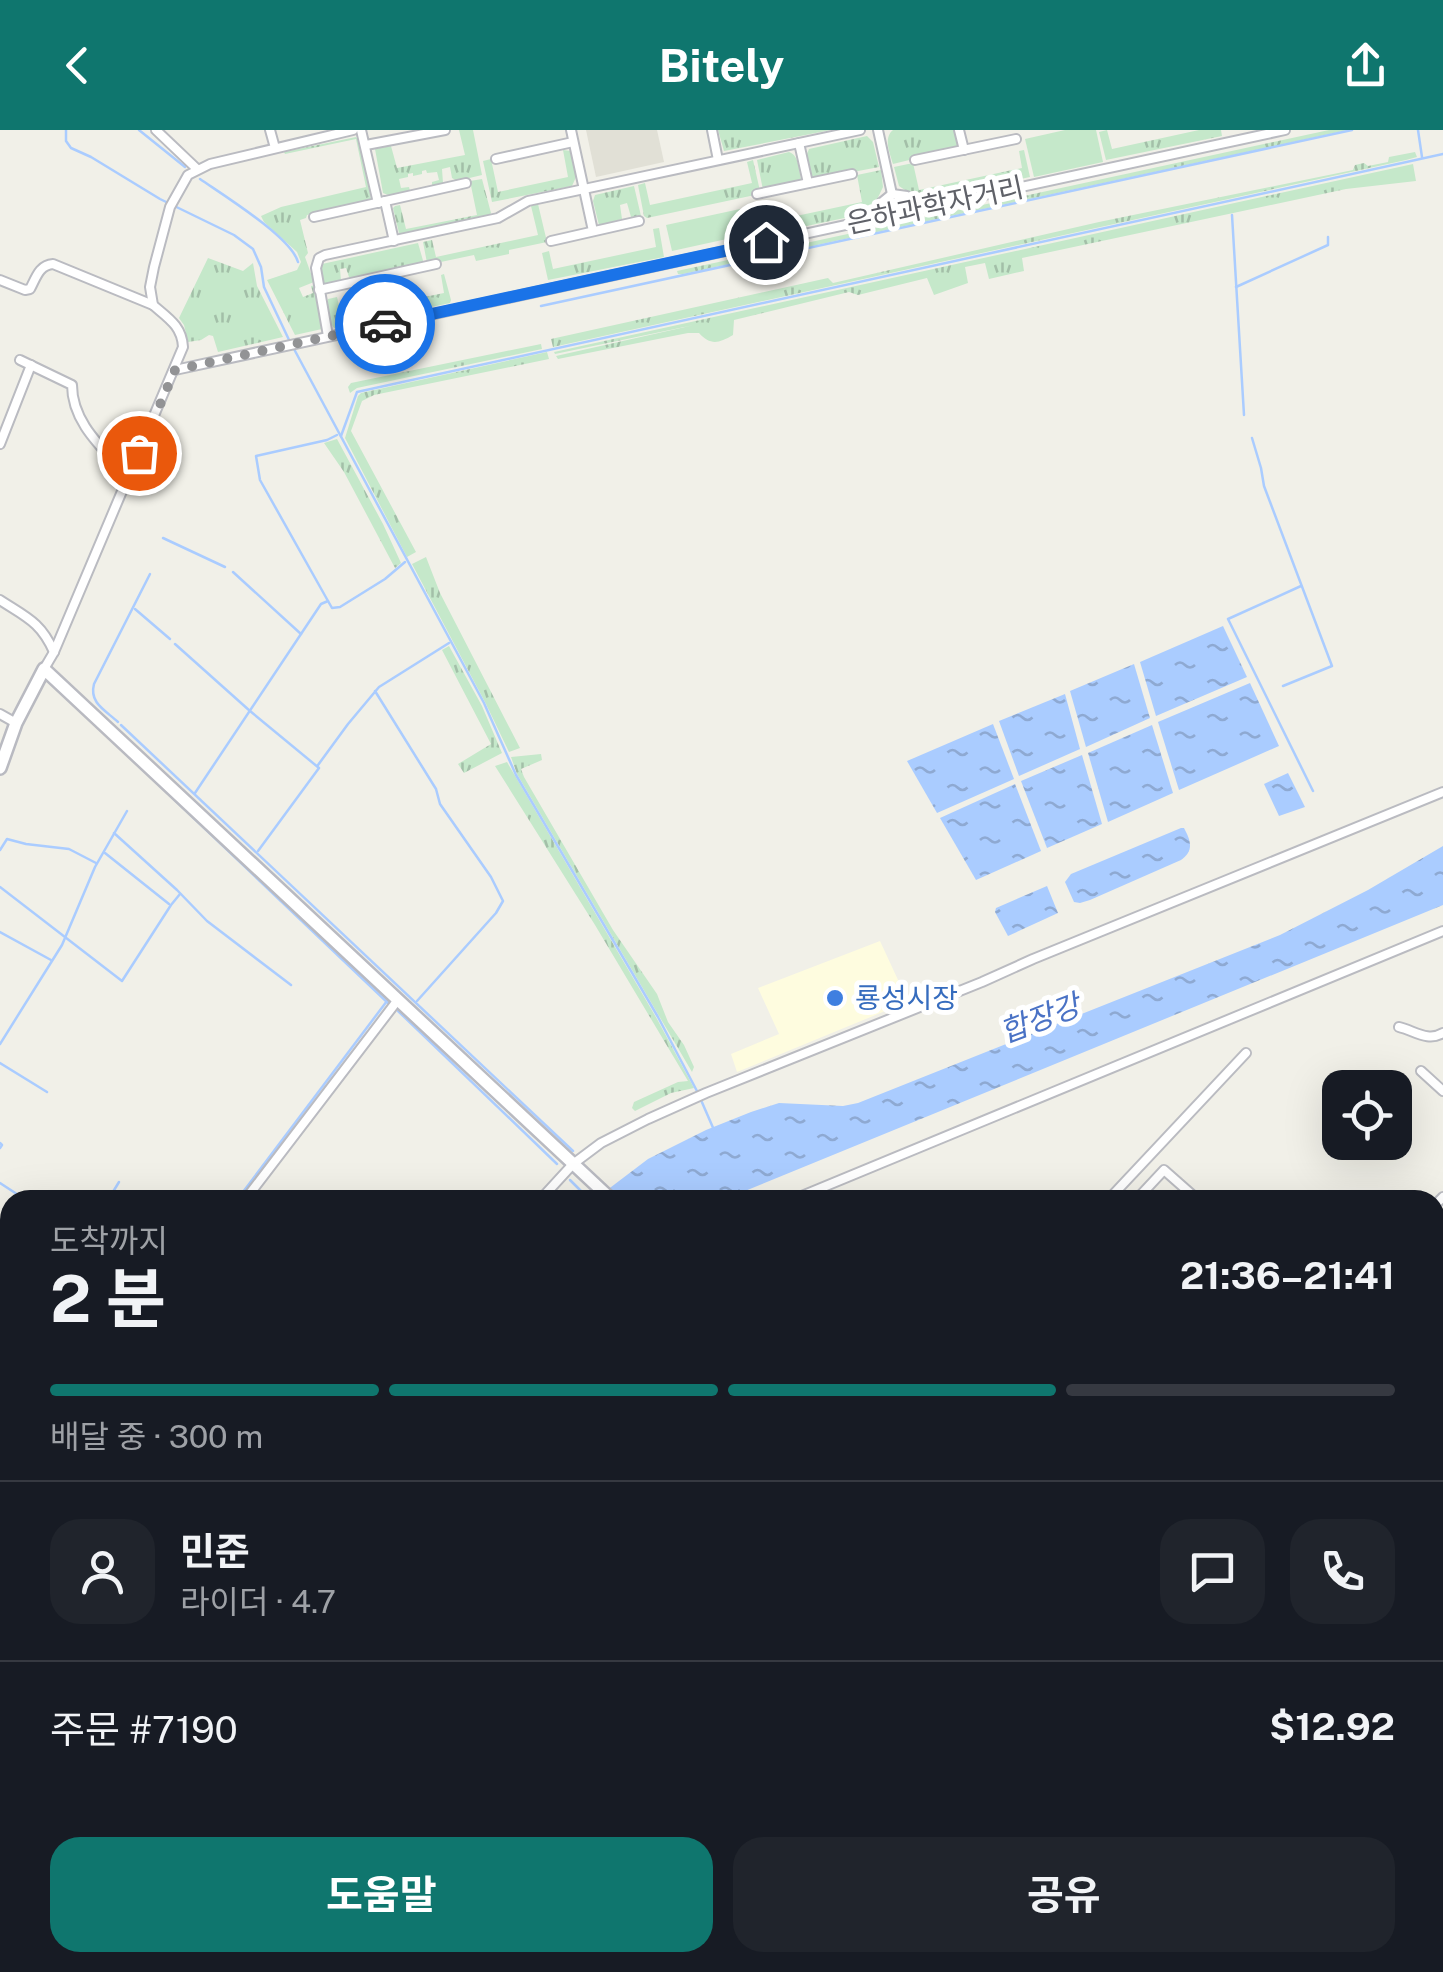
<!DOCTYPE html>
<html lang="ko">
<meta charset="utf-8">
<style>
body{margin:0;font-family:"Public Sans","Noto Sans KR",sans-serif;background:#20242c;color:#f1f3f6;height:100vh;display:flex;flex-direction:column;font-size:38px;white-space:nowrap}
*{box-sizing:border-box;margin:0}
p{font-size:32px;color:#9ea1a6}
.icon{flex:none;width:55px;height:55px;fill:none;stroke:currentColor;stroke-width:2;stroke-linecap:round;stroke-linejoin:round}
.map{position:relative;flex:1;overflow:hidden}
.panel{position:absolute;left:0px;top:1060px;width:1445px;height:782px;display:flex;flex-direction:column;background:#171b24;border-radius:30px 30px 0 0;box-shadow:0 10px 40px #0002}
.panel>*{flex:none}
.buttons{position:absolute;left:1322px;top:940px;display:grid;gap:20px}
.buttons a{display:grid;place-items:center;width:90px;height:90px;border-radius:20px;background:#171b24;box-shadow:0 10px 40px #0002;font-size:50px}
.pin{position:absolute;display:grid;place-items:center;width:85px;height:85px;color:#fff;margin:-42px;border:5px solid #fff;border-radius:50%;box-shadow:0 2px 10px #0007}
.courier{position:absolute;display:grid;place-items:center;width:100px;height:100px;margin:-50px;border:8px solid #1a73e8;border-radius:50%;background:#fff;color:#222;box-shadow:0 2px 12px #0007}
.headline em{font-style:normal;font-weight:700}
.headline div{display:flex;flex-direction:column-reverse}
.headline{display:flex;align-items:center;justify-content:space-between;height:170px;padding:0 50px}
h1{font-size:65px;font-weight:700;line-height:75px}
.bar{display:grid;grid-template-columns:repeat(4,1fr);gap:15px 10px;align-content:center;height:120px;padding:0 50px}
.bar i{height:12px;border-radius:8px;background:#363941}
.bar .on{background:#0f766e}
.bar p{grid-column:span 4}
.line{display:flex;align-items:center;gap:25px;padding:0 50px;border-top:2px solid #363941}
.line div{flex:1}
.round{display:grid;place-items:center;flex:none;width:105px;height:105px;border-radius:30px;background:#20242c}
.cta{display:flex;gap:20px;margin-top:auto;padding:20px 50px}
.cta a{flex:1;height:115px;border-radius:30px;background:#0f766e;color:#fff;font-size:40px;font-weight:700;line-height:115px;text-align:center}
.cta a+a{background:#20242c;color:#f1f3f6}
header{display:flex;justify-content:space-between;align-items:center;height:130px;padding:0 50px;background:#0f766e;color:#fff;font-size:45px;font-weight:700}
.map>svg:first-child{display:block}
.commercial{fill:#fefcdf}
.industrial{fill:url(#industrial-grid)}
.education{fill:#e1e0d6}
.grass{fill:url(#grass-tufts)}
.forest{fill:url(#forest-firs)}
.park{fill:#c5e8ca}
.water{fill:url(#water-ripples)}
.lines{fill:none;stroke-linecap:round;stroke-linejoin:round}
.stream{stroke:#acf;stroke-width:2.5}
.street-casing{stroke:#babbc1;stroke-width:12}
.secondary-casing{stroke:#b9bac1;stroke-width:16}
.primary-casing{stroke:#f2df60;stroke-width:18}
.street{stroke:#fff;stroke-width:8}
.secondary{stroke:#fff;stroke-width:11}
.primary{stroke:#fffeaf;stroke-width:12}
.rail{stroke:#b8b8b9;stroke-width:2.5;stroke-dasharray:2.5 12;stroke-linecap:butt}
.done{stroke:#929395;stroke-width:10;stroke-dasharray:0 18}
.route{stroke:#1a73e8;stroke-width:12}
.shop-dot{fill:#3f7fe0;stroke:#fff;stroke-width:4}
.labels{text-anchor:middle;stroke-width:10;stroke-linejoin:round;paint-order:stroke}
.street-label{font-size:28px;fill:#5f6168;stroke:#fff}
.shop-label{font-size:28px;fill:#366cbe;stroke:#fff;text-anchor:start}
.water-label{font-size:30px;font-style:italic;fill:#4a72c5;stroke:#fff}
</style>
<header><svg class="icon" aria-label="back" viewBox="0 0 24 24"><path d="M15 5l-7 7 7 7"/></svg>Bitely<svg class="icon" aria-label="share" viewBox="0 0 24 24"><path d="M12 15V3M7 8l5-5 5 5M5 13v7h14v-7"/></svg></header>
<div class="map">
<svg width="1443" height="1842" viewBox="0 0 1443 1842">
<defs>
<pattern id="industrial-grid" width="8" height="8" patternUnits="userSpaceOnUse" patternTransform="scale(2.5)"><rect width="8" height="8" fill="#e0dfda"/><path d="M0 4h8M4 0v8" fill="none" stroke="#b9b8b5"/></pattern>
<pattern id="grass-tufts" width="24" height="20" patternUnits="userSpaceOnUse" patternTransform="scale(2.5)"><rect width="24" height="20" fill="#c5e8ca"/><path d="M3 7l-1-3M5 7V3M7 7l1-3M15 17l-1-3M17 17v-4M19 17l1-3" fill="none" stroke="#a3bfa8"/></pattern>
<pattern id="forest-firs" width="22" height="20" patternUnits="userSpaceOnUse" patternTransform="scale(2.5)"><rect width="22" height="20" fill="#c5e8ca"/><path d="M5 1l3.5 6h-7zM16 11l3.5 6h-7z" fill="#a3bfa8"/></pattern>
<pattern id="water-ripples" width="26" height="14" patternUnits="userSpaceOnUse" patternTransform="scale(2.5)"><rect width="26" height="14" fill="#acf"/><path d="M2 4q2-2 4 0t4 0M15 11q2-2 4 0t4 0" fill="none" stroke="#8ea9d2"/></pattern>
</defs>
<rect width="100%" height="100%" fill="#f1f0e8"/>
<path class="commercial" d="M880 811 911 878 899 883 895 877 737 942 731 924 779 904 758 858Z"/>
<path class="industrial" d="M310 1833 575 1832 586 1842H310Z"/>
<path class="education" d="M586 0H657L664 32 596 47Z"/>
<g class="grass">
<path d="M459 0H473L482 45 457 51 452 48 450 37 442 39 443 53 432 56V52L439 50 437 42 427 43 426 40 422 41V44L413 46V43L408 44V47L399 49 401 58 409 57 410 61 388 65 383 63 375 19 391 16 397 38 465 25Z"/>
<path d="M718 0H831L724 21Z"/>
<path d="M893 0H955L958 15 954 19 893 34C890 23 883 8 893 0Z"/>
<path d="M1107 0 1112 19 1199 0H1221L1222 6 1106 30 1099 2Z"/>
<path d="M1329 0H1348L683 144H678L677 141Z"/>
<path d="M867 6 873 12 879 37 817 49 812 47 807 24 809 19Z"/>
<path d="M356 7 360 12 371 69 368 72 307 85 306 88 300 90 308 123 305 127 314 152 299 158 303 167 313 163 311 156 316 155 323 196 322 199 295 205 267 150 297 140 301 132 297 122 264 92 261 86 281 77 366 57 356 9 285 24 284 22Z"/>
<path d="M563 20 571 21 576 47 572 56 492 72 483 31 491 29 498 62 568 47Z"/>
<path d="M1024 20 1030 47 921 71 899 56 894 37 913 33 919 60 1022 38 1019 21Z"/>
<path d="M789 22C799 25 799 40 801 49L797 53 763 60 757 30Z"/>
<path d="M1415 22 1417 27 1406 30 553 217 551 209 828 148 833 153 1099 92 1353 40 1355 35 1364 33 1368 36 1388 32 1389 27Z"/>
<path d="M753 30 760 61 755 65 647 88 644 86 638 55 645 53 650 75 752 53 747 32Z"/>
<path d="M1413 34 1416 51 1346 59 1022 128 1024 141 989 149 985 133 965 137 968 153 934 165 927 148 858 165 849 162 734 190 733 205C718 214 710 215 699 203H688L558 229 556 226 694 195 555 224 554 222Z"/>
<path d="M881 40 883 57 873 78 868 83 755 107 748 79 755 77 759 94 862 72 857 45Z"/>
<path d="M482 49 491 83 488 87 403 105 399 103 393 78 395 76 400 75 406 99 477 85 470 51Z"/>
<path d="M634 56 641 86 631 87 627 73 620 75 622 89 599 95 593 71 595 65Z"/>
<path d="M538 74 547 112 509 120V124L476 131 474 125 436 133H427L423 112 432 110 436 127 538 105 531 76Z"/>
<path d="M659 98 664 127 548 150 542 123 549 121 553 139 656 117 653 99Z"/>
<path d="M418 113 424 134 352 149 349 147 346 138 340 139 341 151 328 155 323 153 320 140 322 134Z"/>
<path d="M208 128 243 141 253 133 257 156 283 207 218 222 213 206 209 205 201 210 188 212 184 195 179 188Z"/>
<path d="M444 144 451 170 450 173 334 198 331 194 327 172 328 169 337 167 341 184 444 163 441 145Z"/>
<path d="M541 214 542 219 357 258 350 263 348 257 351 253Z"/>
<path d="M547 222 549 229 374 265 362 271 351 301 416 422 407 427 345 308 358 266 361 263Z"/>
<path d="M337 309 383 394 401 433 395 438 344 342 324 313Z"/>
<path d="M426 427 440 463 520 618 509 622 486 574 412 434Z"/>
<path d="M449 516 482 576 502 623 464 643 458 634 491 614 442 520Z"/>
<path d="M541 624 542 630 521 639 524 647 613 800 657 864 668 892 684 915 694 937 692 942 517 644 511 627Z"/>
<path d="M507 632 657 889 694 958 671 963 635 981 632 978 634 972 678 952 688 951 595 795 495 636Z"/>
</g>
<path class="forest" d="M0 1592 10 1597V1828L0 1827Z"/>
<g class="park">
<path d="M1065 0H1096L1103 32 1034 47 1025 9Z"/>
<path d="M740 79 745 105 672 121 666 95Z"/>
</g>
<g class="water">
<path d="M1223 496 1247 547 1156 586 1140 532Z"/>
<path d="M1134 534 1150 588 1086 617 1070 561Z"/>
<path d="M1250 553 1279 616 1179 660 1158 592Z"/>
<path d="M1065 564 1080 619 1019 646 999 591Z"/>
<path d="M993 594 1014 649 937 683 907 631Z"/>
<path d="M1152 595 1173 663 1108 692 1088 623Z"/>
<path d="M1082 625 1102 694 1047 718 1021 651Z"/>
<path d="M1288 643 1305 677 1279 686 1264 654Z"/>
<path d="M1015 654 1041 721 976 750 940 688Z"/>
<path d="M1181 698H1184C1191 711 1194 721 1181 730L1090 770 1080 773 1074 772 1065 752 1071 744Z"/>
<path d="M1443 716V775L723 1070H594L648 1029 706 1000 751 982 779 973 843 976 858 973 1280 805 1368 760Z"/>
<path d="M1047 756 1058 783 1008 806 995 782 996 778Z"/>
</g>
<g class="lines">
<g class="stream">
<path d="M66 0V11L71 18 91 27 160 69 234 105 253 119 261 137 264 157 290 212"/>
<path d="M139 0 185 37"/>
<path d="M1418 0 1422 27"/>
<path d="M200 49C223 65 291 107 298 132"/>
<path d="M1232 85 1244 285"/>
<path d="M1236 157 1328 115V107"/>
<path d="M541 176 1352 0"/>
<path d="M294 219 484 573 516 645 658 887 698 963"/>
<path d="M341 306 357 262 1443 24"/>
<path d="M1252 308 1261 338 1264 356 1332 536 1283 556"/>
<path d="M163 408 225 437"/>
<path d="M233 442 301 504"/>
<path d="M1301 456 1228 489 1313 661"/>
<path d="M328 471 332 478 340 477 385 449 405 432"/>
<path d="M135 479 170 509"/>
<path d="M175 514 250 581 319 638 258 721"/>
<path d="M375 561 436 659 440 674 491 747 503 771 496 783 417 871"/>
<path d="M118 592C105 580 89 573 94 554L150 444"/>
<path d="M96 595 388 873"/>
<path d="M121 595 573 1021"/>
<path d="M318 635 348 594 379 557 449 513"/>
<path d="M195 663 321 474 328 471 260 350 256 326 327 310 337 305"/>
<path d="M114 703 177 760 207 791 291 855"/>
<path d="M0 720 7 709 26 714 69 719 96 733"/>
<path d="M105 723 169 774"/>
<path d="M0 757 122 851 171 775 180 764"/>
<path d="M0 802 51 830"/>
<path d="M398 881 557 1034"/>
<path d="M0 914 62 815 95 737 127 681"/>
<path d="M0 933 47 962"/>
<path d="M701 970 714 1000"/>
<path d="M0 1013 2 1015 0 1018"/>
<path d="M570 1050 590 1070"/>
<path d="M0 1053 26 1070"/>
<path d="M108 1070 119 1052"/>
<path d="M237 1070 387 871"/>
<path d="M0 1135 10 1142"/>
<path d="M0 1240 10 1248"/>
<path d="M0 1323 10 1289"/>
<path d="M3 1342 10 1315"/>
<path d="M0 1505 10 1521"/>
</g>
<defs>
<g id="street">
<path d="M156 0 197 39"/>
<path d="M270 0 275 18"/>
<path d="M361 0 378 73"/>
<path d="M571 0 593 101"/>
<path d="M712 0 718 30"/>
<path d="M878 0 892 64"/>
<path d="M959 0 964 20"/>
<path d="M799 13 808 53"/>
<path d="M366 15 445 0"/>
<path d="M496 29 573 12"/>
<path d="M915 30 1016 9"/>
<path d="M757 64 852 44"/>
<path d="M385 71 394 111"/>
<path d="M314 87 466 53"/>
<path d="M881 87V73L892 64 907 66 914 80"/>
<path d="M551 111 639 91"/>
<path d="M0 150 25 160 30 159C36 148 39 135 53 134L153 175"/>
<path d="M319 160 436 134"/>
<path d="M328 206 316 138 319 128 325 125 498 88 528 71 860 0"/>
<path d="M20 230 72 255C72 294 105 320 129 348"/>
<path d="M175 240 1285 0"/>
<path d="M0 314 31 235"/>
<path d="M0 470C26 487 41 492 54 522"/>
<path d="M44 539 54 522 183 217C182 196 168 188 153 175L150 157 154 137 170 77 188 45 210 34 353 0"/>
<path d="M0 584 16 593"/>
<path d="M1399 897C1415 901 1428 912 1443 903"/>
<path d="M1421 941 1443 961"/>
<path d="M245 1070 397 871"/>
<path d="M540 1070 573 1034 601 1013 648 989 706 963 982 852 1033 829 1443 662"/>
<path d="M792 1070 1443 801"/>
<path d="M1108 1070 1246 923"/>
<path d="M1136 1070 1164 1040 1198 1070"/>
<path d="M1435 1075 1443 1067"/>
<path d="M1435 1289 1443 1279"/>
<path d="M0 1366 10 1368"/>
<path d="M1435 1403 1443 1394"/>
<path d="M1435 1473 1443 1464"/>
<path d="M1435 1533 1443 1532"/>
<path d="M1435 1812 1443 1803"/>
<path d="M1435 1825 1443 1832"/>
<path d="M195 1837V1832"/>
<path d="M1368 1842 1370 1832"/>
</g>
<path id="secondary" d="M0 638 16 593 44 539 612 1070"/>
<g id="primary">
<path d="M1435 1174 1443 1165"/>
<path d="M826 1842 835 1832"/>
</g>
</defs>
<use href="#street" class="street-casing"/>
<use href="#secondary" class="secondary-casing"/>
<use href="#primary" class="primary-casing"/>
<use href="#street" class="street"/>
<use href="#secondary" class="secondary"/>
<use href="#primary" class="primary"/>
<g class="rail">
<path d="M1435 1320 1443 1311"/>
<path d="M0 1349 10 1355"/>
<path d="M1435 1364 1443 1354"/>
<path d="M584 1832 596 1842"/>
<path d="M780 1842 796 1832"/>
<path d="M1025 1842 1032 1832"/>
<path d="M1063 1842 1070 1832"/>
</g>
</g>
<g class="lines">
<path class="done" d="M139 323 175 240 385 194"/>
<path class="route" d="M385 194 766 112"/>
</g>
<circle class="shop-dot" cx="835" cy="868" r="10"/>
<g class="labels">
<g class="street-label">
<text transform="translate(935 75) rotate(-12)" y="10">은하과학자거리</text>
</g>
<g class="shop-label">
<text x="855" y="878">룡성시장</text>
</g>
<g class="water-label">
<text transform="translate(1040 889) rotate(-21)" y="10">합장강</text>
</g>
</g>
</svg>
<div class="buttons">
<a><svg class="icon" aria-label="locate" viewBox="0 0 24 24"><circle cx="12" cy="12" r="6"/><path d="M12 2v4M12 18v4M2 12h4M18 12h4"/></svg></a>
</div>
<div class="pin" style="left:139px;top:323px;background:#ea580c"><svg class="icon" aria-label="bag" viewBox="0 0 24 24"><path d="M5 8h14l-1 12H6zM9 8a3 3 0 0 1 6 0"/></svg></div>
<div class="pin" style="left:766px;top:112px;background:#1f2937"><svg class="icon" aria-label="home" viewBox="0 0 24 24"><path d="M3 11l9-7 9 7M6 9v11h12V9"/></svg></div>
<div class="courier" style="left:385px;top:194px"><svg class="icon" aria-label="car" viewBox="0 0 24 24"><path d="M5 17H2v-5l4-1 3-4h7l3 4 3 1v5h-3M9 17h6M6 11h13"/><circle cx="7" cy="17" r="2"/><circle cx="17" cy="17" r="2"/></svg></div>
<section class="panel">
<div class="headline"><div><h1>2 분</h1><p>도착까지</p></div><em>21:36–21:41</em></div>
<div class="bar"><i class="on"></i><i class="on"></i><i class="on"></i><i></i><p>배달 중 · 300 m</p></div>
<div class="line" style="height:180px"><a class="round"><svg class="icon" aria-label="person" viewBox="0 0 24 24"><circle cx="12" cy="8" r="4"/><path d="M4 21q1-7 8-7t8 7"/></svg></a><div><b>민준</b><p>라이더 · 4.7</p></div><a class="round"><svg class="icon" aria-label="chat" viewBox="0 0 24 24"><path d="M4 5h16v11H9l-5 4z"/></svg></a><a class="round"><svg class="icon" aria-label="phone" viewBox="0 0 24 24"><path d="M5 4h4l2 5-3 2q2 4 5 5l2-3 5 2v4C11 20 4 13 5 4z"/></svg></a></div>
<div class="line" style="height:130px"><div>주문 #7190</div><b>$12.92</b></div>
<div class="cta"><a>도움말</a><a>공유</a></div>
</section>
</div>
